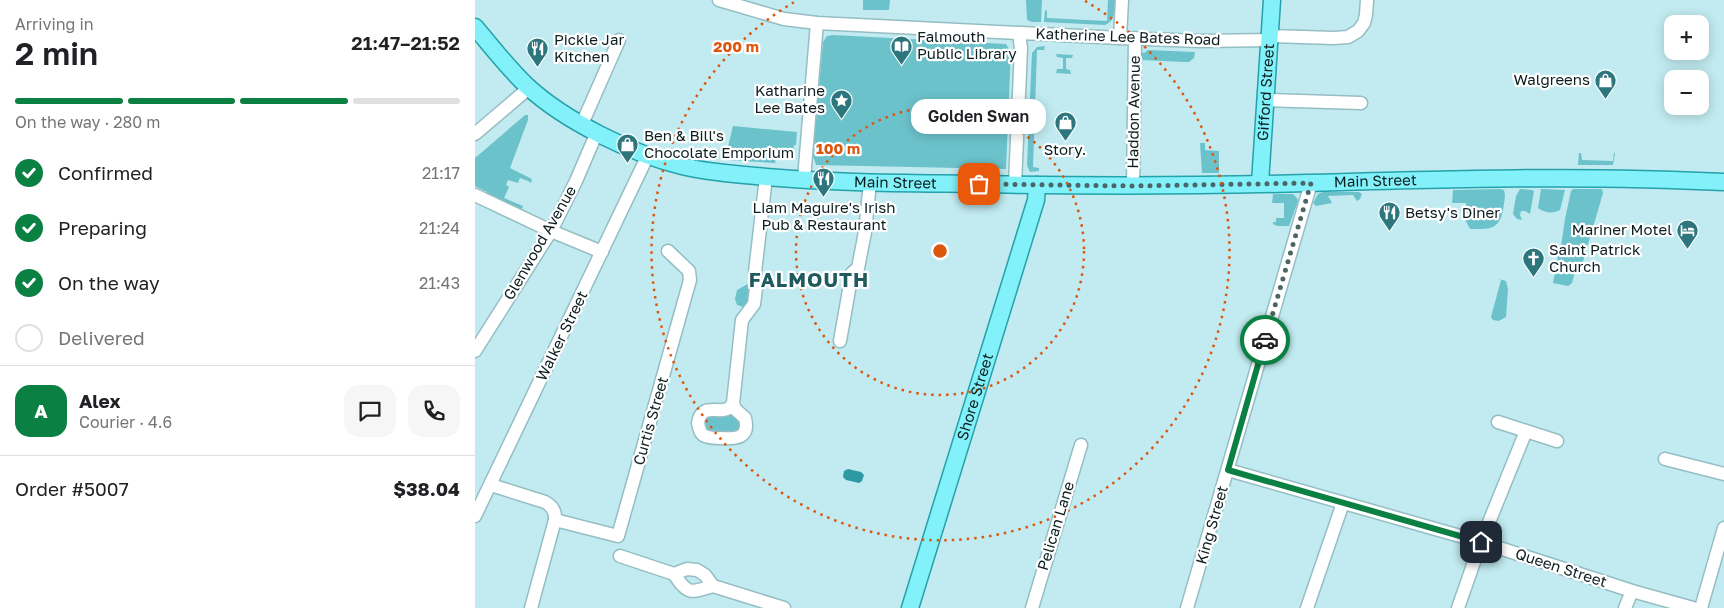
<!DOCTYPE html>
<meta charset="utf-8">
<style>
body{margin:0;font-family:"Golos Text",sans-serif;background:#f6f6f6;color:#202124;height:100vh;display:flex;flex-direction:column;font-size:19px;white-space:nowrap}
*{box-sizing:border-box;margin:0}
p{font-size:16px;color:#757577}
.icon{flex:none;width:28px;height:28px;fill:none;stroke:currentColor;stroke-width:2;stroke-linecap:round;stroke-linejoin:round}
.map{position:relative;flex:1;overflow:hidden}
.panel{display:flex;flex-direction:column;background:#fff;width:475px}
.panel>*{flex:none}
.controls{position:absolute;left:1189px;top:15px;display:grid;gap:10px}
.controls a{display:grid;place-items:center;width:45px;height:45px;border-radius:10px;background:#fff;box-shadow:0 2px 12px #0003;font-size:25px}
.pin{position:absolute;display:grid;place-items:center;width:42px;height:42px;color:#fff;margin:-21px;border-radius:10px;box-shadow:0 2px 8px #0006}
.courier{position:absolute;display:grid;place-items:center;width:50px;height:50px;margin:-25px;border:4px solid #0b8043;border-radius:50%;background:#fff;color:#222;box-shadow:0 1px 6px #0007}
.bubble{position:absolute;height:35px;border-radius:15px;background:#fff;box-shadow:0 2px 12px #0003;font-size:16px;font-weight:600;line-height:35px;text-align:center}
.headline em{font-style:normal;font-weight:600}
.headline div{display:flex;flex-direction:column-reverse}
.headline{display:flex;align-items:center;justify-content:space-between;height:85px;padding:0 15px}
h1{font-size:32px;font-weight:600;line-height:38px}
.bar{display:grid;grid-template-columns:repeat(4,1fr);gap:8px 5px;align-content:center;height:60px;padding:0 15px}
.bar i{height:6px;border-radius:4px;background:#e0e0e0}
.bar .active{background:#0b8043}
.bar p{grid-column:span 4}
.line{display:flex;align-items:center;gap:12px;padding:0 15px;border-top:1px solid #e0e0e0}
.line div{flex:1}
.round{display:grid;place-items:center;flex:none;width:52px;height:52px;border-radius:15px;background:#f6f6f6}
ol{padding:0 15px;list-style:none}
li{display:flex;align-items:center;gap:15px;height:55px}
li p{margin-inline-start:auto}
li .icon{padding:5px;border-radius:50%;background:#0b8043;color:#fff;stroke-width:4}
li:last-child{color:#757577}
li i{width:28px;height:28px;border:2px solid #e0e0e0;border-radius:50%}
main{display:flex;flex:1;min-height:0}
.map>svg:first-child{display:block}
.green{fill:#6cc2cb}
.water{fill:#2f99a3}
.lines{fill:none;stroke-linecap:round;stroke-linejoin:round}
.minor-casing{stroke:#95bec3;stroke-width:15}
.major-casing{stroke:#24a1ab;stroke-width:19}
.minor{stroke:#fff;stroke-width:12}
.major{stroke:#83f1fa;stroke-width:16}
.done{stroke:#4c6668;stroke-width:5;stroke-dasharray:0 9}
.route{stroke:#0b8043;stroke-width:6}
.ring{fill:none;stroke:#dd560d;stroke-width:2.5;stroke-dasharray:2.5 5}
.labels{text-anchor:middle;stroke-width:4.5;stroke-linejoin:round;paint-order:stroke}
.poi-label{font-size:15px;fill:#0d1e1f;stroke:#fff;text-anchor:start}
.street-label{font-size:15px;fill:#0d1e1f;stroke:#fff}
.district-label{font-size:20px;font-weight:bold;letter-spacing:1px;fill:#1f5a5f;stroke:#fff}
.centre{fill:#dd560d;stroke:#fff;stroke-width:2.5}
.ring-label{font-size:15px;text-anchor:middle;font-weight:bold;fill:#dd560d;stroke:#fff;stroke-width:4.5;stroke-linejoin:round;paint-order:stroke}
</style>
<main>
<section class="panel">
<div class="headline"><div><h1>2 min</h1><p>Arriving in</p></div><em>21:47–21:52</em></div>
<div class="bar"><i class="active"></i><i class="active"></i><i class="active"></i><i></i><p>On the way · 280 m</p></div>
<ol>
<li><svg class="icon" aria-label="check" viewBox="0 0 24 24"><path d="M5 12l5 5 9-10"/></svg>Confirmed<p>21:17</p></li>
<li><svg class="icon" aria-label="check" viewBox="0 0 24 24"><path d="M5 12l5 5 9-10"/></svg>Preparing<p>21:24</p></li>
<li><svg class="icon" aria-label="check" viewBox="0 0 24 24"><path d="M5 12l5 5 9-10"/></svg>On the way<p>21:43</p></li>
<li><i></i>Delivered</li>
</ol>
<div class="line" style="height:90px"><b class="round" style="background:#0b8043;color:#fff">A</b><div><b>Alex</b><p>Courier · 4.6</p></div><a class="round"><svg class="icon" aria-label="chat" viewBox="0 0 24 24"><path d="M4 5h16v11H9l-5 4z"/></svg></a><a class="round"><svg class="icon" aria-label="phone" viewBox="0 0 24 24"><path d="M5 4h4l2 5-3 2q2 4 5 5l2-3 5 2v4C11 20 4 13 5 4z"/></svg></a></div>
<div class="line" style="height:65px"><div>Order #5007</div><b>$38.04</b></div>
</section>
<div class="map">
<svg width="1249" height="608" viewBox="0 0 1249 608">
<rect width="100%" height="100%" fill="#c1ebf0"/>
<g class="green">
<path d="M388 0H415L414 10H388Z"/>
<path d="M551 0H567L566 22H557L552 20Z"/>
<path d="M633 0H640C639 10 641 20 630 25L569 22 570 10 572 11V18L632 21Z"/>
<path d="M358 35 531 44 534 49H536L531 169 341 165 338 156 348 42 352 36Z"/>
<path d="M570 46 569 50H562L558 167 564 168V171L555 172 552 165 557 53 562 47Z"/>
<path d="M673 50 720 52 719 58 714 62H710L665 60 667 52 669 53Z"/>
<path d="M581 54 598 55 597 58H591V69L595 70 596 74 581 73 582 69H588V58L582 57Z"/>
<path d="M50 115H53V120L35 168 57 179 56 183 53 181 45 178 43 183 33 180 31 185 34 187 29 198 48 206 46 212 13 196 12 192 0 186V158Z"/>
<path d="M258 126 322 132 321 145H319L317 160 301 159 300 163 253 160 251 155Z"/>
<path d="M725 143H730V150L744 151V173H727Z"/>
<path d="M1139 152 1140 154 1138 165H1103L1104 153H1106L1107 160 1138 161Z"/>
<path d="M1025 189 1029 190C1031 197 1029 203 1028 210 1024 231 1013 229 995 229L988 216 991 215V203H977L978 190Z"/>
<path d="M1045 189 1057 190 1059 191 1055 214 1050 211H1046L1045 215 1047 220 1042 219 1038 214 1041 196Z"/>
<path d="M1066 189 1090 190 1085 210C1078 214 1070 213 1063 208Z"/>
<path d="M1127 189 1128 193 1107 265 1101 268 1097 283 1093 286 1078 283 1083 255 1077 254V252L1085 253 1090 219 1096 191 1098 189Z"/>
<path d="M848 192H884L887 194 885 199 882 201 878 195 853 196 857 203 841 206 838 203 843 194Z"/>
<path d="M798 194H818L822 198 823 201 814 226H802L798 224V222H801V218H809V203H797Z"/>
<path d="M1024 279 1031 281 1033 289 1031 317 1024 321 1018 320 1016 317 1026 280Z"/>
<path d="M276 282 274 305 269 307 262 305 260 299 262 290Z"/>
<path d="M237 413 259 414 266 418 264 434 230 431 229 420Z"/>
</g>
<path class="water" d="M373 469 386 472 389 475 387 481 384 483 371 480 368 477 369 471Z"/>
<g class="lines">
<defs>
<g id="minor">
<path d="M244 0 309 19 342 23 645 38 725 41 795 40"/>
<path d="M795 36 859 38 873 37 883 31 889 23 891 15 892 0"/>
<path d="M645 38 647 0"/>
<path d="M791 100 886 103"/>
<path d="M107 124 144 40"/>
<path d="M0 134 54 88"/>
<path d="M329 179 342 23"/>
<path d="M540 184 546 48 544 33"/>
<path d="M658 185 660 38"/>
<path d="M0 195 76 231 127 252"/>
<path d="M365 341 377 273 383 268 390 232 395 182"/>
<path d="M0 351 76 231 101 181 122 132"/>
<path d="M258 403C250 420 227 398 223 423 224 428 225 434 230 436 235 438 242 438 246 438 262 439 275 438 270 418L260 409 258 403 267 320 279 304 281 288 280 272 291 177"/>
<path d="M1023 422 1082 441"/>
<path d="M1190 459 1249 474"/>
<path d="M753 470 1006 542 1157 591 1218 608"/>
<path d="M16 485 70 502C77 506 81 512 80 520L56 608"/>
<path d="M0 516 173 155"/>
<path d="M80 520 143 536 215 280 214 271 193 251"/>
<path d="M145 556 199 574 212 569 222 570 230 575 238 586 309 608"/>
<path d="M199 574C213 595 215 593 238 586"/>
<path d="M557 608 606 445"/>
<path d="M712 608 836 183"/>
<path d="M832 608 868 503"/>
<path d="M983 608 1006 542 1051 431"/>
<path d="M1150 608 1157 591"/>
<path d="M1226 608 1249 528"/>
</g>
<g id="major">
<path id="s1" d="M0 27C17 47 33 68 52 86 90 121 157 154 207 166 234 173 263 174 291 177 360 183 430 183 499 184 610 186 721 186 832 183 971 179 1110 175 1249 182"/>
<path id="s2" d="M785 183 797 0"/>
<path id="s3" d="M435 608 561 200 562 185"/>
</g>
</defs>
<use href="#minor" class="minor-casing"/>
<use href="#major" class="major-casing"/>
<use href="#minor" class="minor"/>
<use href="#major" class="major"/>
</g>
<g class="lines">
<path class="done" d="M504 184 658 186 836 183 790 340"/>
<path class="route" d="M790 340 753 470 1006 542"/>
</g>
<g class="ring">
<circle cx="465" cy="251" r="144"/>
<path d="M610 1A289 289 0 1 1 321 1"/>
</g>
<defs>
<symbol id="library-pin" viewBox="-11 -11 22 30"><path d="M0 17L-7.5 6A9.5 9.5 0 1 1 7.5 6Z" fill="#2d767e" stroke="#fff"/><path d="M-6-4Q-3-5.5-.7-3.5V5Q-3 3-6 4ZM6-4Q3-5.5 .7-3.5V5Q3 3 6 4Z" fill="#fff"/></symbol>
<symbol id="restaurant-pin" viewBox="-11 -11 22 30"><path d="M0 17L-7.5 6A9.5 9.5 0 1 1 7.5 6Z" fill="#2d767e" stroke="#fff"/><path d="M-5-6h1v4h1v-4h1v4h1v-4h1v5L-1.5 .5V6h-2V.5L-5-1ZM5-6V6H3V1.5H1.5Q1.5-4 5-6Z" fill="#fff"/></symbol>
<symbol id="shop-pin" viewBox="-11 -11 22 30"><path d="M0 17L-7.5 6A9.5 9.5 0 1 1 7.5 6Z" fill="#2d767e" stroke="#fff"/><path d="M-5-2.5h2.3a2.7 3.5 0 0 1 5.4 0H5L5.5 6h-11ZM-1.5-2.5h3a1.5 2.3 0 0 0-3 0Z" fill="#fff"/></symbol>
<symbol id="sight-pin" viewBox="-11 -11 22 30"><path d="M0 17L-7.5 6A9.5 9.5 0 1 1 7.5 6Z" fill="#2d767e" stroke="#fff"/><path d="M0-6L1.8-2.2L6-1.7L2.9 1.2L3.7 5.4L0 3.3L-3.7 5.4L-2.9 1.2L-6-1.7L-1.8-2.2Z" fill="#fff"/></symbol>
<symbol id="hotel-pin" viewBox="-11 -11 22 30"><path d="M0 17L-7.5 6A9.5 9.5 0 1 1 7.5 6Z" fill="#2d767e" stroke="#fff"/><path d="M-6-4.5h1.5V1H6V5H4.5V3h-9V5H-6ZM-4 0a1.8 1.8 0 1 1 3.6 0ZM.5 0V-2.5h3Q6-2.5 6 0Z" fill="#fff"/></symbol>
<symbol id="church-pin" viewBox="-11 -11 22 30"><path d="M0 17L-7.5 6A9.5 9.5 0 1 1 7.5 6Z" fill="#2d767e" stroke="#fff"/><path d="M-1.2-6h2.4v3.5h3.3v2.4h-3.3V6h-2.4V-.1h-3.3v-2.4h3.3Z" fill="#fff"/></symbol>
</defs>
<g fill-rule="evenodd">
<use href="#library-pin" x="414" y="34" width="25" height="34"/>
<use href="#restaurant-pin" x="50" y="36" width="25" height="34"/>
<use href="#shop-pin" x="1118" y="68" width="25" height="34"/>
<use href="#sight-pin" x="354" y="88" width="25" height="34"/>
<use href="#shop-pin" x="578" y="110" width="25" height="34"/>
<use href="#shop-pin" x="140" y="132" width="25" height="34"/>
<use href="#restaurant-pin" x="336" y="166" width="25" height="34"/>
<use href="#restaurant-pin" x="902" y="200" width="25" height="34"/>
<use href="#hotel-pin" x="1200" y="218" width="25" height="34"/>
<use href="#church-pin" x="1046" y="246" width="25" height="34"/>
</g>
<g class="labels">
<g class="poi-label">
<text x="442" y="42">Falmouth<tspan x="442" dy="17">Public Library</tspan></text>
<text x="79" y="45">Pickle Jar<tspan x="79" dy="17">Kitchen</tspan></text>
<text x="1115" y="85" text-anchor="end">Walgreens</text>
<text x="350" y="96" text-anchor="end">Katharine<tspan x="350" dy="17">Lee Bates</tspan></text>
<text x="169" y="141">Ben &amp; Bill's<tspan x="169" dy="17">Chocolate Emporium</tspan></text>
<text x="590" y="155" text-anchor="middle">Story.</text>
<text x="349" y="213" text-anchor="middle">Liam Maguire's Irish<tspan x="349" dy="17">Pub &amp; Restaurant</tspan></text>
<text x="930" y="218">Betsy's Diner</text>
<text x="1197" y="235" text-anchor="end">Mariner Motel</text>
<text x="1074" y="255">Saint Patrick<tspan x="1074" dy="17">Church</tspan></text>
</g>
<g class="street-label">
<text transform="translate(653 37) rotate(2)" y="5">Katherine Lee Bates Road</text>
<text dy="5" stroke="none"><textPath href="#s2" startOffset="91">Gifford Street</textPath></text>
<text transform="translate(659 112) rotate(-89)" y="5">Haddon Avenue</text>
<text dy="5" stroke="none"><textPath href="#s1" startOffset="949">Main Street</textPath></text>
<text dy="5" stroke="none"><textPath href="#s1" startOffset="469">Main Street</textPath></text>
<text transform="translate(65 243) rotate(-60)" y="5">Glenwood Avenue</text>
<text transform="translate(87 336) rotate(-64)" y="5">Walker Street</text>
<text dy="5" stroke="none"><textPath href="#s3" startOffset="221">Shore Street</textPath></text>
<text transform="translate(176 421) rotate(-74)" y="5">Curtis Street</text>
<text transform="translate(737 525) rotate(-74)" y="5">King Street</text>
<text transform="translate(581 526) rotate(-73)" y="5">Pelican Lane</text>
<text transform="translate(1086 568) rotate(18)" y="5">Queen Street</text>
</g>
<g class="district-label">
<text x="334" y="287">FALMOUTH</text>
</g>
</g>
<circle cx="465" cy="251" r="8" class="centre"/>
<g class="ring-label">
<text x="261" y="52">200 m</text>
<text x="363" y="154">100 m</text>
</g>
</svg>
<div class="controls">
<a>+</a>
<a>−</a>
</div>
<div class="pin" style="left:504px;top:184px;background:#ea580c"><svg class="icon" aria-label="bag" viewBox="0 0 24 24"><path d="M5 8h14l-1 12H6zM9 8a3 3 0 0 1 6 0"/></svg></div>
<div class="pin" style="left:1006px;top:542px;background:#1f2937"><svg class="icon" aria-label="home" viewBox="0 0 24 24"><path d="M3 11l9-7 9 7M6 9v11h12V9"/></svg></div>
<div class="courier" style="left:790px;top:340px"><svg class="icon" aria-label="car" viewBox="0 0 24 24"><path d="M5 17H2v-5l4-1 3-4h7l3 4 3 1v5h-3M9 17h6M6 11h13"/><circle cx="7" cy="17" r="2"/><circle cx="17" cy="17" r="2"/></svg></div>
<div class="bubble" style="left:436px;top:99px;width:135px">Golden Swan</div>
</div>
</main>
